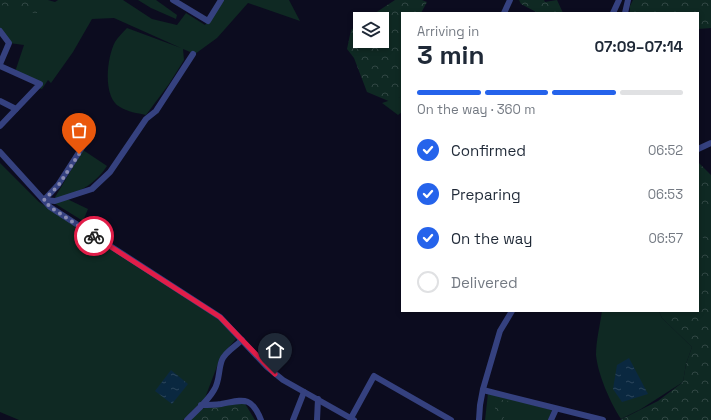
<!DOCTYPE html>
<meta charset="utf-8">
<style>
body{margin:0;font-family:"Space Grotesk",sans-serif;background:#f6f6f7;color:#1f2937;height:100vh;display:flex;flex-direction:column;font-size:15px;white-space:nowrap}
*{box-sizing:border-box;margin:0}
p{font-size:13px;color:#747a83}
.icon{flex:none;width:22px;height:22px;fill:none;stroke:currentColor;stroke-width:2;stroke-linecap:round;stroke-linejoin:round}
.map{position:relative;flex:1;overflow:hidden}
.details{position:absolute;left:401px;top:12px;width:298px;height:300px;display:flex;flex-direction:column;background:#fff;border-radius:0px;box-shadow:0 2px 6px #0003}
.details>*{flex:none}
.tools{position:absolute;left:353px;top:12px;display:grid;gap:8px}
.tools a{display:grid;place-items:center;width:36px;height:36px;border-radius:0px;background:#fff;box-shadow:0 2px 6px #0003;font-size:20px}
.pin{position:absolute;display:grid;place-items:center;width:34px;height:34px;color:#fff;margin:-41px -17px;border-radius:50% 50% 50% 0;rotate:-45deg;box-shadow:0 0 4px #0007}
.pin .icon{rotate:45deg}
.courier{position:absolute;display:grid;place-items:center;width:40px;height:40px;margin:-20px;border:3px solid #e11d48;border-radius:50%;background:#fff;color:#222;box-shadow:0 1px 5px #0007}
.headline em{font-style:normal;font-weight:700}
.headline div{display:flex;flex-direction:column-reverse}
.headline{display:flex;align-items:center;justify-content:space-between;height:68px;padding:0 16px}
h1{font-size:26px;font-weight:700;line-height:30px}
.bar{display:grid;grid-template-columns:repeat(4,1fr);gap:6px 4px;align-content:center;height:48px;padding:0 16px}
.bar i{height:5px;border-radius:3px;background:#e0e1e3}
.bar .selected{background:#2563eb}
.bar p{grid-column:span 4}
ol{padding:0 16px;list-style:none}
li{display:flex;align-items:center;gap:12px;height:44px}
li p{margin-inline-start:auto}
li .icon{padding:4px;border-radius:50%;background:#2563eb;color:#fff;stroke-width:4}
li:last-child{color:#747a83}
li i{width:22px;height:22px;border:2px solid #e0e1e3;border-radius:50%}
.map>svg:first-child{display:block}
.grass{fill:#0f2923}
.forest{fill:url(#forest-crowns)}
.water{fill:url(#water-ripples)}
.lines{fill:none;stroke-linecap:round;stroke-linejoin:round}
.minor{stroke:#35417f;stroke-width:6}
.done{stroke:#888ab1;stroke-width:4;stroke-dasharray:0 7.2}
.route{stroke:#e11d48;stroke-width:5}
</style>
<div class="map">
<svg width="711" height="420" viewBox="0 0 711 420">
<defs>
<pattern id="forest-crowns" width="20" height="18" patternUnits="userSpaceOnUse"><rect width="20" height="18" fill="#0f2923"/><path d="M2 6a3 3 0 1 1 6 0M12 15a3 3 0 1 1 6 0" fill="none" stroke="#314744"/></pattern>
<pattern id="water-ripples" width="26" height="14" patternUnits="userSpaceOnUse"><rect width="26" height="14" fill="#0a2840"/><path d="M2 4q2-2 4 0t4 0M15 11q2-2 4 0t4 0" fill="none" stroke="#2c465d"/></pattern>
</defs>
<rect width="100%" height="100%" fill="#0c0c1f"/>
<g class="grass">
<path d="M0 0H48L55 2 58 0H123L152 19 177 25 186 13 205 25 222 0H289L300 21 248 3 217 38 195 54 183 49 184 60 169 84 146 115C137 113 128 112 120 107 102 97 107 57 115 42 118 37 123 32 127 28L181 48 114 18 92 19 73 52 51 83 48 80 42 89 38 88 39 84 15 72 24 45 9 43 0 32Z"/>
<path d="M138 0H156L177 15 176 19 151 8Z"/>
<path d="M402 90V112L398 115 382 103 400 97Z"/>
<path d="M83 150 107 166C96 183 82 190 65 198L88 209 83 221 54 203V199Z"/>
<path d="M0 163 39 202 221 320 236 339 221 356 205 398 183 420H19L0 412Z"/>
<path d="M698 179 711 181V396L698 311Z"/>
<path d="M602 311H659L662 318 692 347 686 364 683 382 641 409 621 419C610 402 598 375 596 355 596 341 600 325 602 311Z"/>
<path d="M488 393 552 410 548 420H485Z"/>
</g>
<g class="forest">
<path d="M6 0H37V14L15 7 0 5V2Z"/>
<path d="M395 0H422L427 2 421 13H402V96L391 102 367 92 354 58 347 49 351 30 360 23V41H382V19H366Z"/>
<path d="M519 0H544L545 2 557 0 563 13H538L521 4Z"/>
<path d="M633 0H711V28L698 29V13H630V6Z"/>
<path d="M698 162 711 175V205L705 206 700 215 701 225 711 231V242L698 235Z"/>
<path d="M698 242 700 250 711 258V420H620L658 401 683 382 686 364 692 347 662 318 659 311H698Z"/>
<path d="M497 400H506L511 403 503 405 504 420H489L495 413V405Z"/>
<path d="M244 402 255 420H190L201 409 216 405Z"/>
</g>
<g class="water">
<path d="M629 358 648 394 622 402 613 389 617 365Z"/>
<path d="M171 370 188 384 172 404 155 391Z"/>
</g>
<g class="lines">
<g class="minor">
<path d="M173 0 208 21 221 0"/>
<path d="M504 13 510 0"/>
<path d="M613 13 619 0"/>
<path d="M625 13 628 0"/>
<path d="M0 31 9 43 0 64"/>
<path d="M0 66 40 84 0 126"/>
<path d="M0 101 16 109"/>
<path d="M698 149 711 143"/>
<path d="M0 152 50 207 220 317 267 367 283 380 354 420"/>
<path d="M44 200 55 201 92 189 110 172 146 119 156 111 193 54"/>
<path d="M44 200 58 185 92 132"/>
<path d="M483 390 603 420"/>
<path d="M201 405C208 405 214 405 221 404 243 400 251 395 261 420"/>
<path d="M351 418 374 376 451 420"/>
<path d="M187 420C196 411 208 401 214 390 220 381 218 370 222 360 225 352 236 346 242 340"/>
<path d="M293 420 304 392"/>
<path d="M317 420 318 399"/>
<path d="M479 420 480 405 483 389 500 331 512 311"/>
<path d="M551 420 556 409"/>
</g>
</g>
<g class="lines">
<path class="done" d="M79 154 58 186 44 200 50 207 94 236"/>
<path class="route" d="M94 236 220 317 275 374"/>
</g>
</svg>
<div class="tools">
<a><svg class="icon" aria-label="layers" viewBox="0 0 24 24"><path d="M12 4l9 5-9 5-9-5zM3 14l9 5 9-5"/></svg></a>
</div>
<div class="pin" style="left:79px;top:154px;background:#ea580c"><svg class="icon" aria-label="bag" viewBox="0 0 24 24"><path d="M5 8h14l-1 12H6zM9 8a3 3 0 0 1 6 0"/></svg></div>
<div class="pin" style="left:275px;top:374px;background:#1f2937"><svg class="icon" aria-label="home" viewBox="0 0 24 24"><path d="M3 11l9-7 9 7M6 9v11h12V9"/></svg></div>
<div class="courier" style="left:94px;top:236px"><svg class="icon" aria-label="bike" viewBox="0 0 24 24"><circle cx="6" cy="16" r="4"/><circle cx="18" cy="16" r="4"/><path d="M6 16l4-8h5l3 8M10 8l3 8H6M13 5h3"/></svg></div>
<section class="details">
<div class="headline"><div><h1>3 min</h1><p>Arriving in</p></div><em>07:09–07:14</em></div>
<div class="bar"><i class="selected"></i><i class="selected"></i><i class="selected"></i><i></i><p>On the way · 360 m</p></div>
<ol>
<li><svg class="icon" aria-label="check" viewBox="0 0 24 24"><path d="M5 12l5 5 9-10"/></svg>Confirmed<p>06:52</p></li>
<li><svg class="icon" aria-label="check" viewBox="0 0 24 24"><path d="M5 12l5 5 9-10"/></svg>Preparing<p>06:53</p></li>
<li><svg class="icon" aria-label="check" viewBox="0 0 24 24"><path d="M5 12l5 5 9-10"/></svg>On the way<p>06:57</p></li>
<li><i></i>Delivered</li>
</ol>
</section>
</div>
